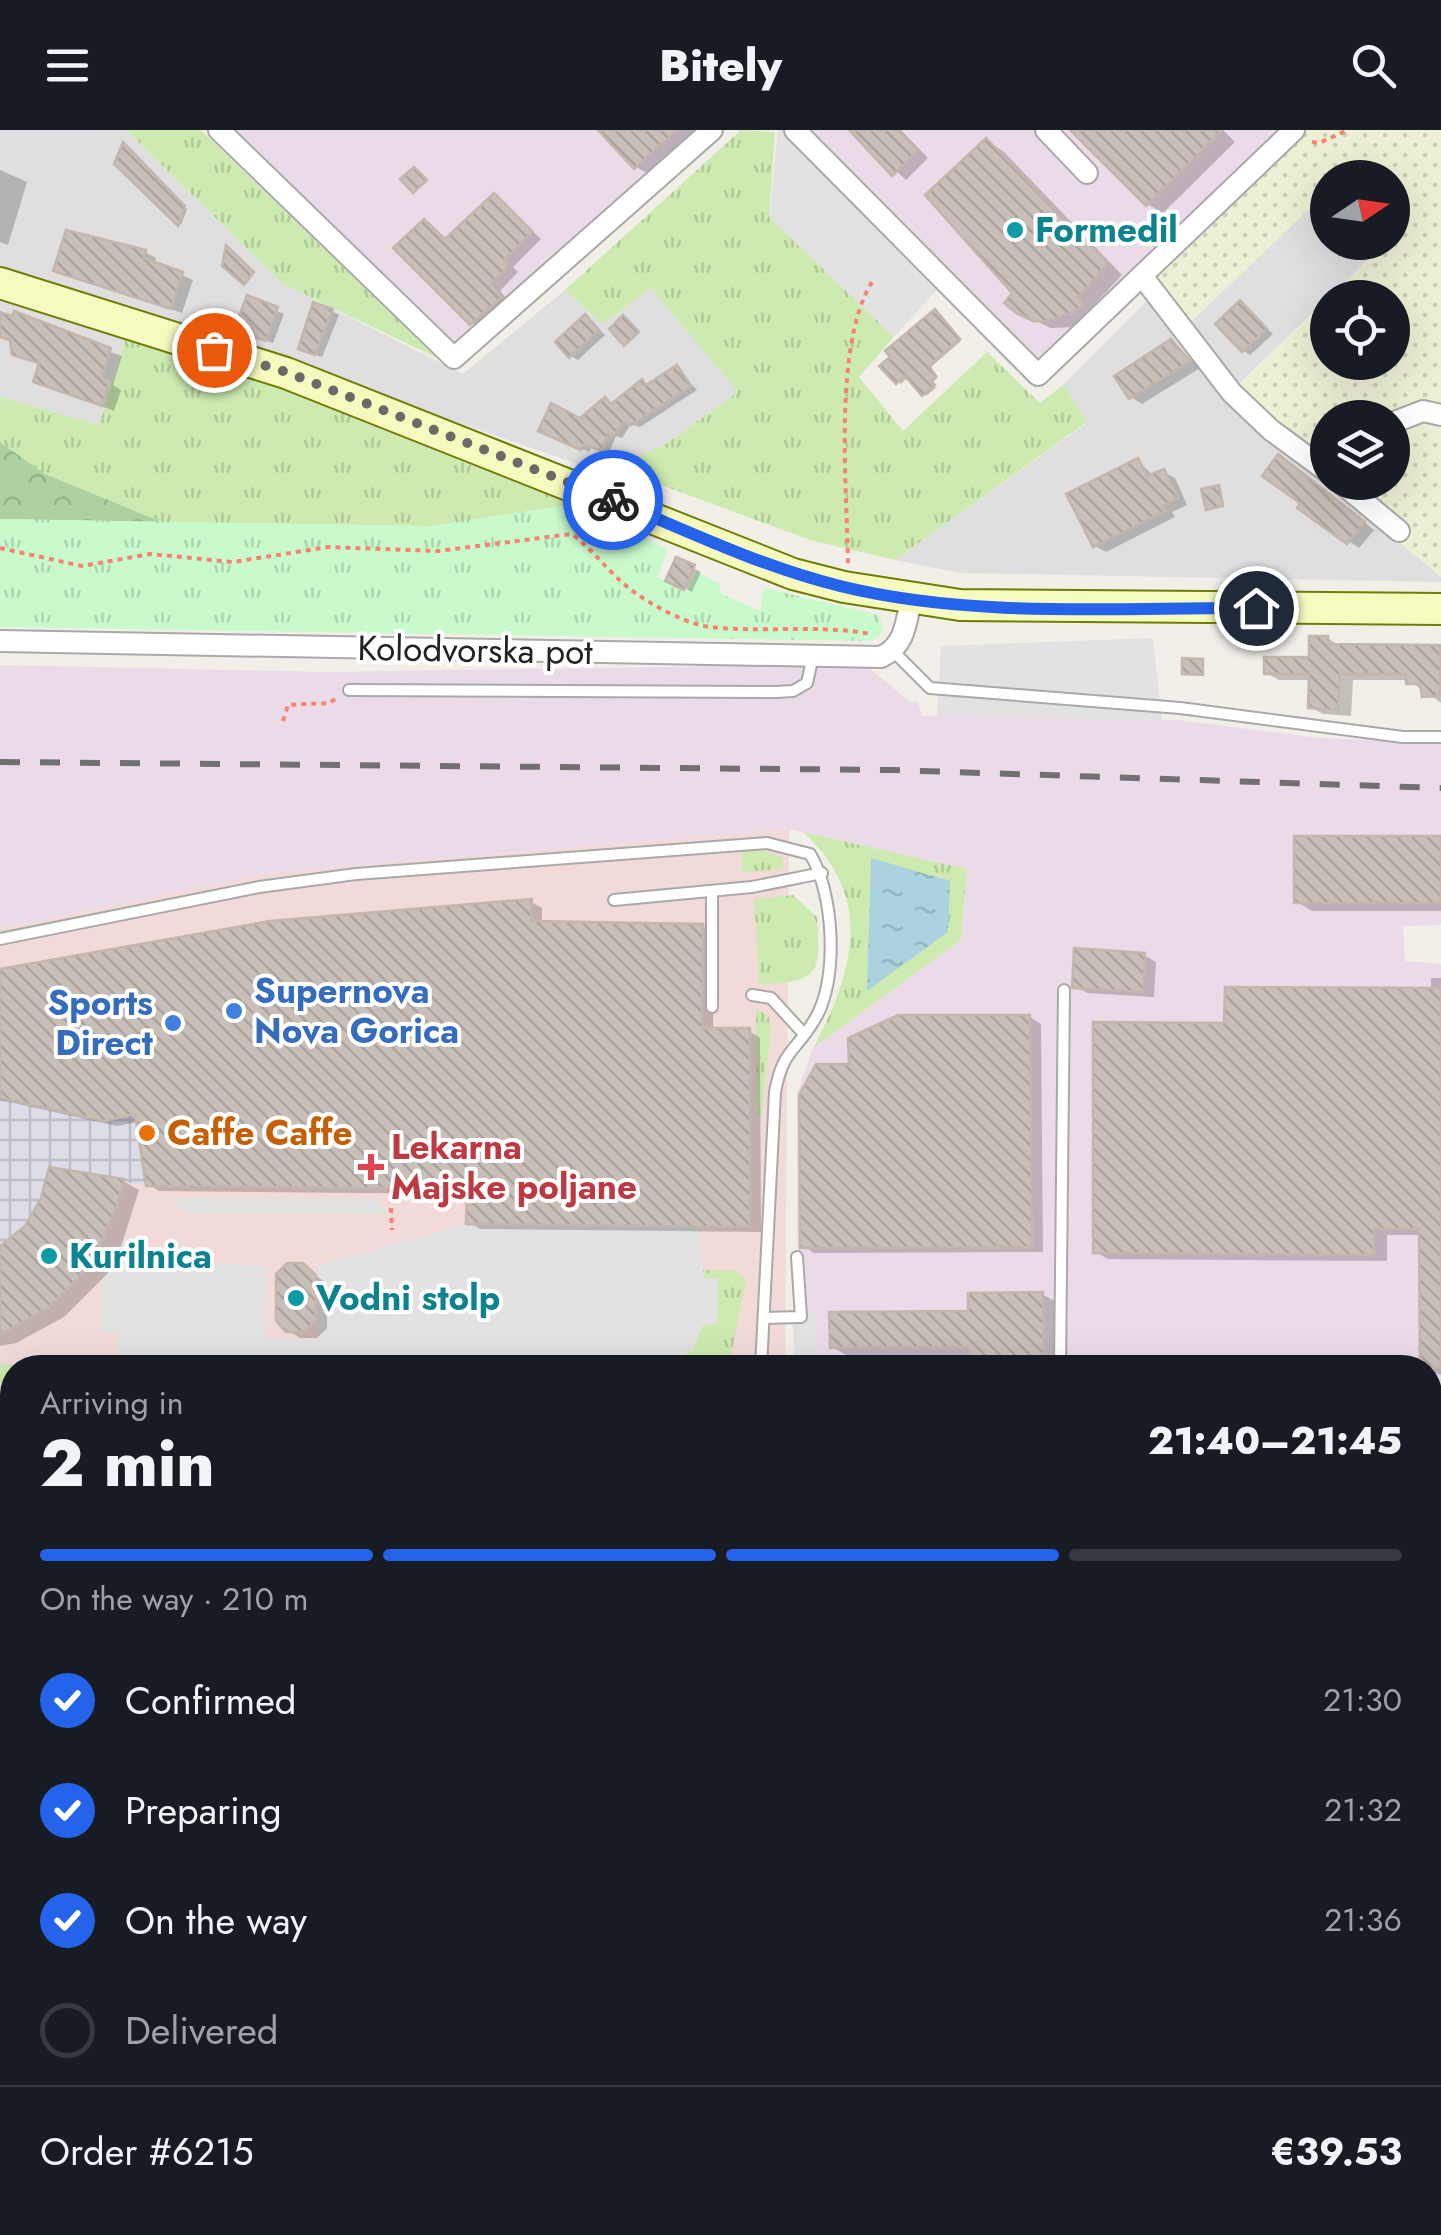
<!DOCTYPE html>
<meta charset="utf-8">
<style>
body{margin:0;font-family:Jost,sans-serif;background:#20242c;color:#f1f3f6;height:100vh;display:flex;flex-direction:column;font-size:38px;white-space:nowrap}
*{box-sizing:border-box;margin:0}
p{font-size:32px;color:#9ea1a6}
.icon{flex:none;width:55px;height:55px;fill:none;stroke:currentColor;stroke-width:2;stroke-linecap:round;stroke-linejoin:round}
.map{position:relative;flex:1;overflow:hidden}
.panel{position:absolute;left:0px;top:1225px;width:1442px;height:880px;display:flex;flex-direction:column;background:#171b24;border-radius:40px 40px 0 0;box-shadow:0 10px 40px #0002}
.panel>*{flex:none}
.needle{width:65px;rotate:77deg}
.buttons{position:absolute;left:1310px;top:30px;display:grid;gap:20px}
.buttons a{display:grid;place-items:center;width:100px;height:100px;border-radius:50%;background:#171b24;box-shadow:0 10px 40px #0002;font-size:50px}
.pin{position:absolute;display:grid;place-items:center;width:85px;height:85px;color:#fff;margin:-42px;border:5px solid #fff;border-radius:50%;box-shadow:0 2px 10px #0007}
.courier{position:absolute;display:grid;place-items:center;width:100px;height:100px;margin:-50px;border:8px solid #2563eb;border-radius:50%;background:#fff;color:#222;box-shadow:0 2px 12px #0007}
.overview em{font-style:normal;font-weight:800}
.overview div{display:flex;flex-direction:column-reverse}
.overview{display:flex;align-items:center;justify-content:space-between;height:170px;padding:0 40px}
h1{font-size:65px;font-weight:800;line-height:75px}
.bar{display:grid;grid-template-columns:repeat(4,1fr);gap:15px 10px;align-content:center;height:120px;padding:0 40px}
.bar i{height:12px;border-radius:8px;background:#363941}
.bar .current{background:#2563eb}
.bar p{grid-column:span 4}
.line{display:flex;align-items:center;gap:25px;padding:0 40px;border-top:2px solid #363941}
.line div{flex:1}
ol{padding:0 40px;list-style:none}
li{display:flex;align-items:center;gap:30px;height:110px}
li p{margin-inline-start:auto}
li .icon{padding:10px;border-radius:50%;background:#2563eb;color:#fff;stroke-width:4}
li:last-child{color:#9ea1a6}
li i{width:55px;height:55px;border:5px solid #363941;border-radius:50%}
header{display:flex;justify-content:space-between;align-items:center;height:130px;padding:0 40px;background:#171b24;font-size:45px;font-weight:800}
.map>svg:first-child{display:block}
.residential{fill:#e0dfdf}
.commercial{fill:#f2dad9}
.industrial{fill:#ebdbe8}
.education{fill:#ffffe5}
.farmland{fill:url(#farmland-dots)}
.grass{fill:url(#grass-tufts)}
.forest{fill:url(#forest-crowns)}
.park{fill:url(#park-tufts)}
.pitch{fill:#88e0be}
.parking{fill:#e2e2e2}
.plaza{fill:url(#plaza-grid)}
.water{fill:url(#water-ripples)}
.shadow{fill:#0003}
.building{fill:url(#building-back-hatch);stroke:#c4b6ab;stroke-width:2.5}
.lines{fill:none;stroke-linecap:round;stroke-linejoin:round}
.service-casing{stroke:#a9a9a9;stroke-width:14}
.minor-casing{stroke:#a9a9a9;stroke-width:24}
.tertiary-casing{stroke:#a9a9a9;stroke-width:31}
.secondary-casing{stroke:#707d05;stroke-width:34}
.path{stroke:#fa8072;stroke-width:4;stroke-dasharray:5 5;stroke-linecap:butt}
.service{stroke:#fff;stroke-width:10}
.minor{stroke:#fff;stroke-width:20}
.tertiary{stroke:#fff;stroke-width:28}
.secondary{stroke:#f7fabf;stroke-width:30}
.rail{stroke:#707070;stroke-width:6;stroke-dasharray:20 20;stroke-linecap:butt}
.done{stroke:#6b6a68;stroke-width:10;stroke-dasharray:0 18}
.route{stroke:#2563eb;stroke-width:12}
.culture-dot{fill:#0f9aa8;stroke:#fff;stroke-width:4}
.shop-dot{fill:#3f7fe0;stroke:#fff;stroke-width:4}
.food-dot{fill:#e8710a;stroke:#fff;stroke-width:4}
.health-dot{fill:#e0444e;stroke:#fff;stroke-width:4}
.labels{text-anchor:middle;stroke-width:8;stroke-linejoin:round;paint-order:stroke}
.culture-label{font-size:35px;font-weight:bold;fill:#0d838f;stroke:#fff;text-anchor:start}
.street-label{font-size:35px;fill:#222;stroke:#fff}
.shop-label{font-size:35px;font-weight:bold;fill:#366cbe;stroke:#fff;text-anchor:start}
.food-label{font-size:35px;font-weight:bold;fill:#c56008;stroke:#fff;text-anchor:start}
.health-label{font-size:35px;font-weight:bold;fill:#be3a42;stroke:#fff;text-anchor:start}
</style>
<header><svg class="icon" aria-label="menu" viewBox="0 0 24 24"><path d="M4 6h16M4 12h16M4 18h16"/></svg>Bitely<svg class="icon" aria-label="search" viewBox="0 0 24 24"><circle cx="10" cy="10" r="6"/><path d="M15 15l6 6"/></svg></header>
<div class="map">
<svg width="1441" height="2105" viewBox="0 0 1441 2105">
<defs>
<pattern id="farmland-dots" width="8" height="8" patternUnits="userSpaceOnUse" patternTransform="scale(2.5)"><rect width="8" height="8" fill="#eef0d5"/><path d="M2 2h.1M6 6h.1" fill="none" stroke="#ccceb7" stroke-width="1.8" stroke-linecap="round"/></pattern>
<pattern id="grass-tufts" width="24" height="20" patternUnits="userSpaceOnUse" patternTransform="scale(2.5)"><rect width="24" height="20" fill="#cdebb0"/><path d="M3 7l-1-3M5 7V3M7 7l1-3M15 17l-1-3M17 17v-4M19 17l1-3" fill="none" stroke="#b0c997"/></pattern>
<pattern id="forest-crowns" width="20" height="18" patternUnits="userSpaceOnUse" patternTransform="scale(2.5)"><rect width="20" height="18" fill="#add19e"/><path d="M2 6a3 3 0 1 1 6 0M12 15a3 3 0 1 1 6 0" fill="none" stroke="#95b388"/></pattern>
<pattern id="park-tufts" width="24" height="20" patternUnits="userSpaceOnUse" patternTransform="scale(2.5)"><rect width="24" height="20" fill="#c8facc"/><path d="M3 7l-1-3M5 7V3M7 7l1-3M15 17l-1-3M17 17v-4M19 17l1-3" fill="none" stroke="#acd6af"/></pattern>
<pattern id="plaza-grid" width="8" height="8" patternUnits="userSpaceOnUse" patternTransform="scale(2.5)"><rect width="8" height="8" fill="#dddde8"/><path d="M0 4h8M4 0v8" fill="none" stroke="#bdbdc7"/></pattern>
<pattern id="water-ripples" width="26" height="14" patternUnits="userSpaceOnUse" patternTransform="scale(2.5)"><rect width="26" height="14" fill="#aad3df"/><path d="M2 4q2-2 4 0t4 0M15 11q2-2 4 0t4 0" fill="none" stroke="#92b5bf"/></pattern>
<pattern id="building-back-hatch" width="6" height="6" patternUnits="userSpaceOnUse" patternTransform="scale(2.5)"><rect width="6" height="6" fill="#c7bfb8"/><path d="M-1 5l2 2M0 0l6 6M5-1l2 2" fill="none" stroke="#aba49e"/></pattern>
</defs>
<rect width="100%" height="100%" fill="#f2efe9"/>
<g class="residential">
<path d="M0 0H126L283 154 463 244 565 160 602 194 651 158 739 262 663 316 605 343 133 182 99 295 0 267Z"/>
<path d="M1312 76 1327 88 1328 112 1359 113 1374 124 1225 267 1441 447V452L961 443 895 430 1087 293 1064 254 1146 172 1176 204Z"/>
<path d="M0 1294H12V2092H1430V1298H1441V2105H0Z"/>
</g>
<path class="commercial" d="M789 699 785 1237 0 1236V799L266 743Z"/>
<g class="industrial">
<path d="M219 0H712L454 228Z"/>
<path d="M795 0H1297L1038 245Z"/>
<path d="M864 534 909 571 918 572 922 586 1178 590 1320 608 1441 613V795L1403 796 1405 831 1441 834V1263H1430V1238L806 1237 797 1105V963L813 918 961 810 967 739 789 699 266 743 0 799V535L328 542Z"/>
</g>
<path class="education" d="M132 2092 324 2093 325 2105H118Z"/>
<g class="farmland">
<path d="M1297 0H1441V285L1328 288V338L1232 263 1327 170 1328 232H1392V168L1330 167 1374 125 1359 113 1392 112V48H1328L1327 88 1311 77 1183 200 1142 146Z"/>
<path d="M1414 292 1441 298V447L1402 414 1409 397 1359 353 1392 352 1393 307Z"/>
</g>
<g class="grass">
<path d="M126 0H201L437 228 283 154Z"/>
<path d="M741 0 775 2 769 87 894 207 859 247 903 301 987 222 1040 273 1064 254 1087 292 895 430 813 411 612 337 663 316 738 262 651 158 602 194 565 160Z"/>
<path d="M126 207 361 284 575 374 431 396 162 392 45 344 0 312V267L99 295Z"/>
<path d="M803 702 967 739 961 810 813 918C854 842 875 767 803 702Z"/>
<path d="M765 721 783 728V739L742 742V722Z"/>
<path d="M793 765 817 787C821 847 818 851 759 855L754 769Z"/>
<path d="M756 878 769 887 771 900 761 986H757Z"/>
<path d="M703 1140 737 1141 746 1151 730 1230 726 1237 650 1238V1229C700 1231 706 1186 717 1148H704Z"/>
<path d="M116 1227 118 1237 12 1238V1255H0V1235Z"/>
<path d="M1263 2093H1342L1358 2105H1263Z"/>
</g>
<path class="forest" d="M0 312 45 344 162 392 0 389Z"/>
<path class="park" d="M575 374 595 378 667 420 658 447 687 462 696 441 718 453 723 465 760 481 764 458 879 485 884 501 872 511 0 497V389L431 396Z"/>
<g class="pitch">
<path d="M1430 1978 1441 1987V2097L1430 2088Z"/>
<path d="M1342 2093 1405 2092V2093L1395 2105H1358Z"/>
</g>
<g class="parking">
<path d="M778 0H795L945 151 894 207 769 87Z"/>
<path d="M1153 508 1162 590 937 587 941 516Z"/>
<path d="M172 1068 375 1069 389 1084H185Z"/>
<path d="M467 1094 699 1096 703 1148H718L717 1194 703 1195 693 1220 676 1228 651 1229 650 1237H119L117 1204 100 1201 102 1132 143 1130 266 1136 265 1210 318 1209V1135Z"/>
<path d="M816 1183 817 1226 795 1228 792 1185Z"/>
</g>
<path class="plaza" d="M130 923 146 1056 49 1037 41 1068 25 1096 0 1116V953Z"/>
<path class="water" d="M871 728 950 751 948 802 867 861Z"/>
<g class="shadow">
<path d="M602 0H702L652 46 636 37Z"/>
<path d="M852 0H901L928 28 906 50Z"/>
<path d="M1074 0H1223L1235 12 1163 83 1147 74Z"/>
<path d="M987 11 1003 21 1122 145 1092 177 1098 185 1076 197 1051 198 1036 191 1015 163Z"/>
<path d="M126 17 187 79 181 95 117 34Z"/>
<path d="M0 40 27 52 8 115 0 112Z"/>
<path d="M494 66 541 109 513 137 518 142 500 161 511 174 482 199 472 193 424 92 447 110Z"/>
<path d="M145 122 156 128 154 134 193 150 182 183 56 140Z"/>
<path d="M248 169 284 184 273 213 244 203Z"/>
<path d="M1240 173 1273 204 1250 225 1243 220Z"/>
<path d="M332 181 339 185 322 227 308 222Z"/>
<path d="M0 184 122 226 113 255 121 260 114 281 36 251 41 235 14 223 12 212 0 207Z"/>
<path d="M938 184 961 211 930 238 938 248 932 253 936 258 926 266 908 247 901 254 883 236Z"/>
<path d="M586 187 605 205 578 230 571 226Z"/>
<path d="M1171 212 1200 238 1142 274 1131 267Z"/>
<path d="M677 238 697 260 640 297 631 294 622 308 616 306 609 323 592 316 589 322 549 304 580 291 606 270 613 274 642 252 649 256Z"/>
<path d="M1138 331 1154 346 1164 342 1175 348 1187 375 1172 382 1175 387 1106 422 1095 416Z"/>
<path d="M1289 333 1374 400 1359 418 1300 378 1303 372Z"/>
<path d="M677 430 701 442 692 462 675 454Z"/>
<path d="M1328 508 1341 517H1441V573L1408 550H1353L1351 586 1323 584 1310 577 1312 550H1279L1266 543 1312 530Z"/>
<path d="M1441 708V781H1312L1296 771Z"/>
<path d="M531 772 542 778V794L702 796 714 803 713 901H749L760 908 761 1102 480 1099 469 1092 470 1064 159 1061 148 1054 138 992 117 996 0 970V842Z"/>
<path d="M1144 825 1156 832 1154 867 1087 863 1075 856Z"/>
<path d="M1431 848H1441V1245L1430 1241 1422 1105H1387V1131L1108 1129 1095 1122 1227 896 1431 860Z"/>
<path d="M1030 887 1041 894 1043 1122 814 1123 803 1116 851 936Z"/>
<path d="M123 1051 139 1060 118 1126 108 1143 64 1187 16 1213 0 1216V1118Z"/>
<path d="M303 1135 327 1154V1198L317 1208H300L287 1200Z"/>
<path d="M1042 1164 1058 1173 1059 1238H971V1225L848 1226 832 1217Z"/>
<path d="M1430 1357 1441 1365V1386L1430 1402Z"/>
<path d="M1430 1497 1441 1504V1538L1430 1531Z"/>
<path d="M12 1508V1563L0 1548V1516Z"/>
<path d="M0 1609 12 1614V1653H0Z"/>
<path d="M1430 1712 1441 1722V1752L1430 1764Z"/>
<path d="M12 1747V1801L0 1789V1755Z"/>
<path d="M1430 1768 1441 1776V1822L1430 1814Z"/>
<rect x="1430" y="1881" width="11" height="39"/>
<path d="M23 2092H73L94 2105H23Z"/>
<path d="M246 2092H504L508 2105H232V2097L246 2096Z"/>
<path d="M608 2092H765V2105H607Z"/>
<path d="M864 2092H1115V2105H871L864 2101Z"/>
<path d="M1167 2092H1255V2105H1178L1167 2099Z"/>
</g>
<g class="building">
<path d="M598 0H677L634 39Z"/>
<path d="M849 0H898L918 21 892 46Z"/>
<path d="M1070 0H1222L1146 76Z"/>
<path d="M986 8 1108 134 1078 167 1084 175 1074 182 1046 191H1033L1016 183 1004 173 1012 163 925 65Z"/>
<path d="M123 12 185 76 178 96 114 34Z"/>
<path d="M414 37 427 50 413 63 400 49Z"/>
<path d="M494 63 533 102 504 130 509 135 491 154 502 167 470 195 393 118 424 89 445 109Z"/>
<path d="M66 100 146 120 144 128 183 142 171 179 53 141Z"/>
<path d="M226 115 254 142 244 155 222 136Z"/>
<path d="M247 165 278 177 266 211 234 200Z"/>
<path d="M1240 170 1267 199 1242 222 1215 194Z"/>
<path d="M313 172 333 179 315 225 298 219Z"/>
<path d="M935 179 960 209 929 236 936 246 931 251 935 255 922 266 905 246 896 254 879 236 890 227 885 221Z"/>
<path d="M14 181 111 218 102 248 110 251 102 276 33 252 39 233 12 225 10 210 0 207V182L12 186Z"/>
<path d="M585 184 599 200 569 228 555 212Z"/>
<path d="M623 185 639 202 624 216 609 199Z"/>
<path d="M1171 209 1190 231 1129 269 1114 246Z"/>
<path d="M677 235 691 256 631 295 623 292 614 306 608 304 602 321 584 314 581 320 538 301 551 273 580 288 605 267 611 274 642 249 646 255Z"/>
<path d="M1278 324 1365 392 1347 414 1297 378 1300 373 1262 346Z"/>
<path d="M1138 328 1147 346 1164 339 1178 368 1162 376 1165 381 1093 417 1066 364Z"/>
<path d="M1219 355 1223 376 1206 380 1201 359Z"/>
<path d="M676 427 695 435 684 460 665 451Z"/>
<path d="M1309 506H1328V514L1441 515 1440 566 1422 567 1420 554H1406V544H1340L1338 580 1308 578 1309 544H1264V527H1309Z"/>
<path d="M1182 528 1203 529V545L1182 544Z"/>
<rect x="1294" y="706" width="147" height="67"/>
<path d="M532 769 531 791 703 794 702 898H750V1097L466 1094 467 1059 146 1056 135 984 104 991 0 968V839L270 791Z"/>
<path d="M1074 818 1145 823 1143 862 1072 858Z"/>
<path d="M1225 857 1441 858V1238H1420L1419 1099H1374V1125L1093 1123V892L1224 893Z"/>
<path d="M898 885H1030L1032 1117 800 1118 799 965 816 934H849L848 908Z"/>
<path d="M49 1037 124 1049 118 1073 92 1134 48 1178 0 1205V1116L25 1096 41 1068Z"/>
<path d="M287 1133H303L316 1145V1191L304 1202H286L276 1191V1144Z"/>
<path d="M1043 1162 1044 1238H969V1217L830 1218 829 1182 968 1181V1163Z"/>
</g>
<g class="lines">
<defs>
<g id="service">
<path d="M893 521 930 558 1180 578 1403 607H1441"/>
<path d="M349 560 776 562 793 561 807 553 813 526"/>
<path d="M614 770 752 757 822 743"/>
<path d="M0 809 259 757 356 744 767 713 810 724C834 762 839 850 815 889 795 923 783 919 775 962L761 1238"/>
<path d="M752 865 771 868 804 904"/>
<path d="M712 877V761"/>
<path d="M764 1188 801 1187 797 1127"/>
<path d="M1060 1238 1064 860"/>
</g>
<g id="minor">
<path d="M219 0 454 228 712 0"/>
<path d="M795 0 1038 245 1294 0"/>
<path d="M1046 0 1087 43"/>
<path d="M1142 146 1232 263 1271 300 1328 342"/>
<path d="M1392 293 1423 281 1441 285"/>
<path d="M1340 352 1399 401"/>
<path d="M0 511 881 527C905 516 906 493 911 470"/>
<path d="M1430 1465 1441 1471"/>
<path d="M1430 1679 1441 1690"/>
<path d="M0 2027 12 2016"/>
<path d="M775 2092V2105"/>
</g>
<g id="tertiary">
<path d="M0 1277 12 1278"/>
<path d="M1430 1278H1441"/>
</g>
<path id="secondary" d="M0 153 286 243 793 444 844 457 960 475 1441 479"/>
</defs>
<use href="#service" class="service-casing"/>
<use href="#minor" class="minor-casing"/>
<use href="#tertiary" class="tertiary-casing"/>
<use href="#secondary" class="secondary-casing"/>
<g class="path">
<path d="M1312 12 1319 13 1348 0"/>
<path d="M0 418 82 436 150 424 233 432 328 417 438 421 572 404C597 423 613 449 640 466 657 478 690 495 710 497 764 503 817 494 871 504"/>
<path d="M848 433C847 358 833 215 872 152"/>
<path d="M283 591 288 575 329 573 337 568"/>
<path d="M390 1058 392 1100"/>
<path d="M1430 1559 1441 1566"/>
<path d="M1430 1641 1441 1639"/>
<path d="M0 1717 12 1710"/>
<path d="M0 1851 12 1840"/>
<path d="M1430 1946 1441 1948"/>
<path d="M343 2092V2105"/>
<path d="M1260 2092V2105"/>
<path d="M111 2105 125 2092"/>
<path d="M585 2105V2092"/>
<path d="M948 2105V2092"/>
<path d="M1103 2105V2092"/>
</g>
<use href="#service" class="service"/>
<use href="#minor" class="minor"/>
<use href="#tertiary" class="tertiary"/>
<use href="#secondary" class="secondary"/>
<path class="rail" d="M0 632 891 640 1441 658"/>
</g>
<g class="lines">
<path class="done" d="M214 220 286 242 613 370"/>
<path class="route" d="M613 370C688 401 762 437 840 456 974 489 1119 477 1256 478"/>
</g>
<g class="culture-dot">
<circle cx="1015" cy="100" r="10"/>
<circle cx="49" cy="1126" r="10"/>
<circle cx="296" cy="1168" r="10"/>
</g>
<g class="shop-dot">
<circle cx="234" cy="881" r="10"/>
<circle cx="173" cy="893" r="10"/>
</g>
<circle class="food-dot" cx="147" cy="1003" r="10"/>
<path class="health-dot" d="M366 1022h10v10h10v10h-10v10h-10v-10h-10v-10h10z"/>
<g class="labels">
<g class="culture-label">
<text x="1035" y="112">Formedil</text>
<text x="69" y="1138">Kurilnica</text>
<text x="316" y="1180">Vodni stolp</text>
</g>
<g class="street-label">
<text transform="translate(475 520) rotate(1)" y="12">Kolodvorska pot</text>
</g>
<g class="shop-label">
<text x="254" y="873">Supernova<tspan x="254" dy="40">Nova Gorica</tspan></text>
<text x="153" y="885" text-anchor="end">Sports<tspan x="153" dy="40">Direct</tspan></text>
</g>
<g class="food-label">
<text x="167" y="1015">Caffe Caffe</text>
</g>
<g class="health-label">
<text x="391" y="1029">Lekarna<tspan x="391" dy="40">Majske poljane</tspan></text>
</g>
</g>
</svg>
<div class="buttons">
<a><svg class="needle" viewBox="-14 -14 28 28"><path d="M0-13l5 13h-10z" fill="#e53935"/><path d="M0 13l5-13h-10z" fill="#9ea1a6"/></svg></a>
<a><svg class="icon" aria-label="locate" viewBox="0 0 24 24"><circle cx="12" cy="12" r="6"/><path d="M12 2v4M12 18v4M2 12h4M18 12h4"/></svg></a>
<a><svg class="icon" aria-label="layers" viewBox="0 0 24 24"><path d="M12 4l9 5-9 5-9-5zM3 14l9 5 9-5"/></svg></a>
</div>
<div class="pin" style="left:214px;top:220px;background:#ea580c"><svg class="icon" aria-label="bag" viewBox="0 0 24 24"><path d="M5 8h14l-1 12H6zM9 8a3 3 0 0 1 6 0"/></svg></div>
<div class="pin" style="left:1256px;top:478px;background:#1f2937"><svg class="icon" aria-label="home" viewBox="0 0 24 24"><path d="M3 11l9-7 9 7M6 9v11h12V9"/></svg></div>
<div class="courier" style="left:613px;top:370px"><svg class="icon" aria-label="bike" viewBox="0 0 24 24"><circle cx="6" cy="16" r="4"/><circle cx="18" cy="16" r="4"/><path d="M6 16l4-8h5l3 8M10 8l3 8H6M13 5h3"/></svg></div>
<section class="panel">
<div class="overview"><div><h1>2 min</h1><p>Arriving in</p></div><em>21:40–21:45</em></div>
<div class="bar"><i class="current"></i><i class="current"></i><i class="current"></i><i></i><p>On the way · 210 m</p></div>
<ol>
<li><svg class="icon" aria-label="check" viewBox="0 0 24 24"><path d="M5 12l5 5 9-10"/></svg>Confirmed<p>21:30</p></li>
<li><svg class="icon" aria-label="check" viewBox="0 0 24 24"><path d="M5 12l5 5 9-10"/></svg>Preparing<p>21:32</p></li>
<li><svg class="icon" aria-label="check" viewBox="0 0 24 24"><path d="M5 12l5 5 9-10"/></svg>On the way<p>21:36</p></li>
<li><i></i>Delivered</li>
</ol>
<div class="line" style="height:130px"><div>Order #6215</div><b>€39.53</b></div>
</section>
</div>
